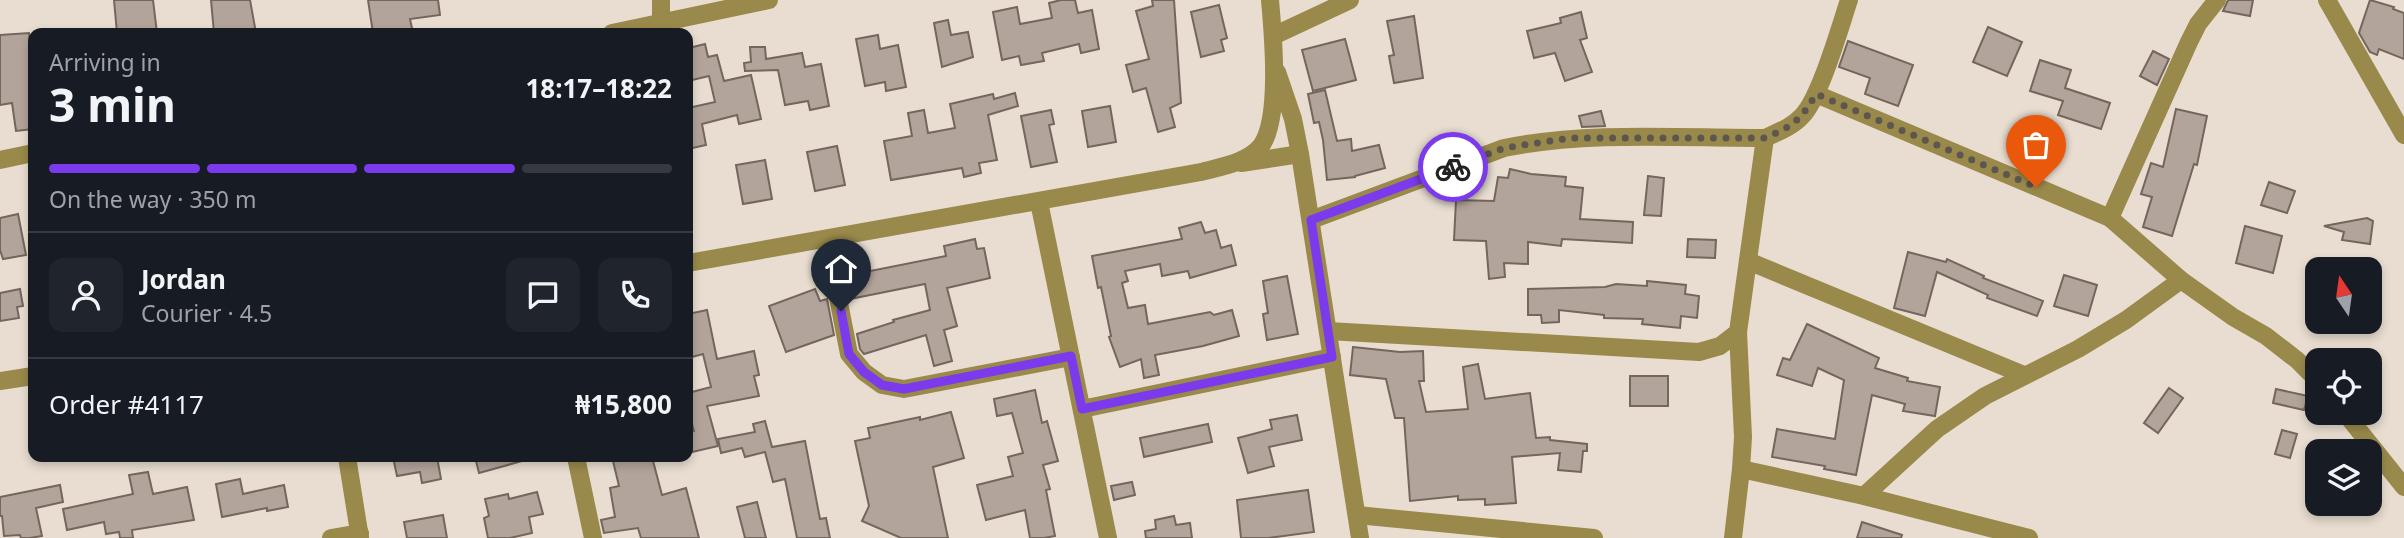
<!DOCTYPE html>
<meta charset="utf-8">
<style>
body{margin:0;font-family:"Noto Sans",sans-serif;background:#20242c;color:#f1f3f6;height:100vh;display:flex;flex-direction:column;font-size:26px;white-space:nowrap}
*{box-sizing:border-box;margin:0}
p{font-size:23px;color:#9ea1a6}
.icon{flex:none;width:38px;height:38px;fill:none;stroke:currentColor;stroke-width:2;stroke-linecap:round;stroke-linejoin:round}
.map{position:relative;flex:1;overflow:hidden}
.side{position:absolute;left:28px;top:28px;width:665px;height:434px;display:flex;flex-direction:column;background:#171b24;border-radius:14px;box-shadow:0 4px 10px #0003}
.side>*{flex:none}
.needle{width:46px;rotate:347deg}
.buttons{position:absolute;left:2305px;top:257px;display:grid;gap:14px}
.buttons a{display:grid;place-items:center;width:77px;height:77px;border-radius:14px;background:#171b24;box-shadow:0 4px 10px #0003;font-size:35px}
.pin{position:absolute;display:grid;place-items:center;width:60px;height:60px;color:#fff;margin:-72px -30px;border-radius:50% 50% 50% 0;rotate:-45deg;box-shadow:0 0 7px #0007}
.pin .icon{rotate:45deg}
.courier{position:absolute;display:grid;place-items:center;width:70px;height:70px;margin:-35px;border:5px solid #7c3aed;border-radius:50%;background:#fff;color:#222;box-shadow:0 2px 9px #0007}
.head em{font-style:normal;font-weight:700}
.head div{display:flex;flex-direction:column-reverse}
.head{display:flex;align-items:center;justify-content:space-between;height:119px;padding:0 21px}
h1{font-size:46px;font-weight:700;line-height:52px}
.bar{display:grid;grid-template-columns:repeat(4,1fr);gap:10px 7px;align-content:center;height:84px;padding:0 21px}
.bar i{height:9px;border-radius:5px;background:#363941}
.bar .selected{background:#7c3aed}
.bar p{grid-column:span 4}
.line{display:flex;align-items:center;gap:18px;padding:0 21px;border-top:2px solid #363941}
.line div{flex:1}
.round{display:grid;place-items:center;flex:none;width:74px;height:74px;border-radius:14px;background:#20242c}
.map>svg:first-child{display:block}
.building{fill:#b3a49b;stroke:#74665d;stroke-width:2}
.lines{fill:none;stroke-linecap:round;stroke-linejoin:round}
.minor{stroke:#99894a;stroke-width:18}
.done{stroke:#5c564f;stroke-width:7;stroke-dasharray:0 12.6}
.route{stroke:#7c3aed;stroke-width:9}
</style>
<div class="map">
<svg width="2404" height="538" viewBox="0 0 2404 538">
<rect width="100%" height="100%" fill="#e8ddd0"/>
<g class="building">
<path d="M114 0H153L157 33H117Z"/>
<path d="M211 0H250L256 33H214Z"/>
<path d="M368 0H438L440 15 410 19 413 33H373Z"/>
<path d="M1061 0H1075L1078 13 1092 10 1099 49 1081 53 1079 44 1042 53 1044 61 1021 65 1019 56 1002 60 993 12 1017 7 1020 24 1052 18 1049 3Z"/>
<path d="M1152 0H1174L1181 103 1170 108 1175 127 1158 132 1146 88 1133 92 1126 65 1149 59 1136 11 1153 6Z"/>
<path d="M2228 0H2253L2250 16 2223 11Z"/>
<path d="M2370 0 2394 7 2393 9 2404 13V59L2379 49 2377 55 2370 52 2359 33Z"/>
<path d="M1219 5 1227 38 1221 40 1224 51 1201 57 1191 12Z"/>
<path d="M1581 12 1587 38 1580 40 1592 72 1565 81 1555 53 1534 58 1527 31 1561 23 1560 18Z"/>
<path d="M1414 16 1423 78 1394 83 1389 56 1394 55 1387 21Z"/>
<path d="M948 20 951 35 968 32 973 57 942 67 934 23Z"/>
<path d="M1988 27 2022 42 2007 76 1973 62Z"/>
<path d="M29 33 33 69V129L16 131 12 103 0 105V35Z"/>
<path d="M878 35 880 49 898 45 906 87 886 91 885 82 865 86 856 39Z"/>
<path d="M1345 39 1356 80 1313 91 1302 50Z"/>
<path d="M1848 41 1913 65 1898 106 1865 94 1870 78 1839 67Z"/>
<path d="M705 44 708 57 717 55 724 81 751 75 761 119 739 124 737 115 702 124 706 145 688 149V108L715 102 709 76 688 81V61L692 60 689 48Z"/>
<path d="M750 47H765L766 59 802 53 805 67 821 64 829 106 810 110 808 101 785 105 778 70 745 71 744 63 751 62Z"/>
<path d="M2153 51 2169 59 2157 85 2140 76Z"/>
<path d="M2040 60 2071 70 2065 88 2110 103 2101 129 2058 115 2063 101 2030 91Z"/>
<path d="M1325 90 1337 141 1351 139 1352 151 1379 145 1385 168 1355 176V177L1327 180 1323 140 1319 122 1314 123 1308 94Z"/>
<path d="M1015 93 1018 106 988 115 997 160 979 163 981 173 964 177 962 168 891 180 884 141 912 136 908 113 924 110 928 133 955 128 950 104 993 94 994 99Z"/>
<path d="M1110 106 1116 142 1088 147 1082 111Z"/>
<path d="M2176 109 2207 116 2197 165 2194 164 2172 236 2143 227 2152 197 2141 194 2151 163 2163 167Z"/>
<path d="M1051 110 1054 124 1049 125 1057 162 1031 167 1021 116Z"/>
<path d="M1601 111 1605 126 1582 127 1579 116Z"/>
<path d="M837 146 845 185 815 191 807 152Z"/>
<path d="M765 160 772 199 743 204 736 165Z"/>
<path d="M1510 169 1531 174 1566 177 1565 186 1583 188 1580 219 1633 222 1632 243 1562 239 1561 246 1528 242V264L1504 263 1505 277 1489 279 1486 241 1454 240 1456 200 1494 201 1498 177 1508 178Z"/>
<path d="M1648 176 1664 178 1661 216 1644 215Z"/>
<path d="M2269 182 2295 191 2287 213 2261 205Z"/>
<path d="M18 214 26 255 3 259 0 250V218Z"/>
<path d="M2367 218 2373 221 2370 244 2342 240 2344 232 2324 226Z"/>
<path d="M1201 222 1205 233 1216 230 1221 248 1231 245 1236 265 1190 278 1188 271 1162 276 1160 264 1125 271 1128 281 1122 283 1128 308 1145 305 1148 324 1210 312 1214 315 1232 310 1239 336 1203 346 1155 355 1159 375 1144 378 1141 359 1120 367 1109 337 1111 336 1101 287 1098 288 1092 256 1182 239 1179 228Z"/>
<path d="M2245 226 2282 236 2273 273 2236 263Z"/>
<path d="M975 239 977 249 984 248 990 278 947 288 957 326 944 330 952 361 934 366 926 335 864 354 860 349 857 334 894 322 893 320 930 310 925 284 850 299 845 276 946 256 944 246Z"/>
<path d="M1688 239 1716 240 1715 258 1687 257Z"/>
<path d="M1908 252 1946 262 1947 259 1984 276 1983 278 2043 301 2037 316 1987 298 1988 295 1937 272 1925 316 1894 308Z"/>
<path d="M2064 275 2097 285 2088 316 2054 306Z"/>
<path d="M1287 276 1298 334 1267 340 1263 314 1268 313 1263 281Z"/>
<path d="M1647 281 1686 285 1685 294 1699 296 1697 318 1681 316 1680 328 1642 324 1643 319 1604 318V315L1559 310V322L1542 323 1541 315H1528V289L1605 287 1616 284 1647 286Z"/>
<path d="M20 289 23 306 17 307 19 318 0 321V293Z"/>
<path d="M815 289 820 301 827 299 834 335 786 352 769 306Z"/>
<path d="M707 310 717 359 754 351 759 375 754 376 759 396 707 406 718 446 692 452 688 433 694 431 688 410V393L711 387 703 354 692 357 691 350 688 351V314Z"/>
<path d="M1807 324 1879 358 1875 368 1908 378 1907 381 1940 387 1935 416 1903 411 1905 404 1872 395 1856 475 1824 469 1825 466 1772 457 1777 429 1835 439 1844 380 1818 368 1812 386 1777 375 1783 358 1790 360Z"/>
<path d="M1353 347 1400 352 1423 351 1424 381H1419L1426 412 1468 409 1463 367 1478 364 1485 399 1530 393 1536 438 1550 437V440L1587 444V451H1583L1581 472 1558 470 1560 453 1512 457 1516 503 1485 505V499L1458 500V496L1410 501 1404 418H1395L1386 379 1350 375Z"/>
<rect x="1630" y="376" width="38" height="30"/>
<path d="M2169 388 2183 398 2158 433 2144 423Z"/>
<path d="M2276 389 2308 396 2304 410 2273 403Z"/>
<path d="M1035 390 1042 423 1047 421 1058 461 1043 465 1050 489 1046 490 1055 536 1044 538H1030L1025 510 986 520 977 485 1013 476 1008 457 1023 453 1012 413 997 416 994 399Z"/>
<path d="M951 412 964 458 933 467 948 538H901L862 521 869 506 855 441 870 438 868 428 920 417V420Z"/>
<path d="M1297 415 1302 440 1269 447 1274 466 1248 473 1238 438 1272 429 1270 420Z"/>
<path d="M765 421 772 447 805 441 820 519 826 518 830 538H797L785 479 773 482 765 452 745 457 742 448 721 453 718 439 755 432 753 424Z"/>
<path d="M1208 424 1212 442 1144 457 1140 438Z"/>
<path d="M2282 430 2297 434 2290 458 2275 454Z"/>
<path d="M393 457H437L441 479 422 483 420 472 397 476Z"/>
<path d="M475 457H522V461L479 473Z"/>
<path d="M612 457H652L662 495 686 488 699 538H641L638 528 604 533 601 520 615 517 610 488 619 486Z"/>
<path d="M148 472 153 494 187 487 194 520 132 530 133 538H120L119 532 106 534 104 522 67 530 63 509 133 494 129 475Z"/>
<path d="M240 479 243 494 284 485 288 507 267 511V508L222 517 216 484Z"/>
<path d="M1132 482 1135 495 1114 500 1111 486Z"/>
<path d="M60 485 63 502 36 508 42 536 30 538H21L20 535 4 536 2 516H0V497Z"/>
<path d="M1308 490 1314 532 1268 538H1241L1237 500Z"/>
<path d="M537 492 543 514 529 517 532 533 510 538H488L484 518 489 516 485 499 508 494 509 499Z"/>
<path d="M757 502 766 538H745L737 507Z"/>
<path d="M443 515 447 538H407L404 522Z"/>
<path d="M1174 516 1176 525 1190 523 1192 538H1146L1145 531 1156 529 1155 520Z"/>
<path d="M1862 522 1902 535 1901 538H1857Z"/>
</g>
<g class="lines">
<g class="minor">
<path d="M2327 0 2404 135"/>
<path d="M661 23V0"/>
<path d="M612 33 769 0"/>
<path d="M1273 36 1350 0"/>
<path d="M1277 72 1293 119 1300 154 1360 538"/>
<path d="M1816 94 2110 218 2181 280 2233 317 2266 336 2297 360 2317 380"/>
<path d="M0 160 33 153"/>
<path d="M1241 163 1300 154"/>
<path d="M1039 202 1108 538"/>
<path d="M2110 218 2189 42 2198 24 2217 0"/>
<path d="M1311 220 1504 148C1589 131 1678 138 1765 138 1778 132 1792 127 1802 116 1820 98 1840 27 1849 0"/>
<path d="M1748 261 2024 375"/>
<path d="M688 263 1201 172C1220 167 1247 163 1261 146 1281 119 1273 34 1270 0"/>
<path d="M832 267 849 354 864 372 882 385 904 389 1071 357"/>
<path d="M1328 331 1699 352 1720 346 1738 332 1765 138"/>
<path d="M0 381 33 376"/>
<path d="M1082 409 1332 357"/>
<path d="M2345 413 2404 487"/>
<path d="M347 457 360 538"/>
<path d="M576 457 593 538"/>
<path d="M1741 469 1864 496 2029 538"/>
<path d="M1864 496 1937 429 1985 396 2078 349 2126 320 2181 280"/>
<path d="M1357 515 1594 538"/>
<path d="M331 538 360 533"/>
<path d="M1733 538 1741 469 1743 437 1738 332"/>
</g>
</g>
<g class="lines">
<path class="done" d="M1453 167 1504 148 1570 138H1765C1793 126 1800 121 1816 94L2036 187"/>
<path class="route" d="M841 311 849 354 864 372 882 385 904 389 1071 356 1082 409 1332 357 1311 220 1453 167"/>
</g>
</svg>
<div class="buttons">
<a><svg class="needle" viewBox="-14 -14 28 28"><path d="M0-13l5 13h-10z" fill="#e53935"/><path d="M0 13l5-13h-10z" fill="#9ea1a6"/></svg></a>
<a><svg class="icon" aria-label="locate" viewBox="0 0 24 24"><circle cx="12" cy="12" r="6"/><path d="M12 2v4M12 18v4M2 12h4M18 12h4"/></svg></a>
<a><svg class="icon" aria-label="layers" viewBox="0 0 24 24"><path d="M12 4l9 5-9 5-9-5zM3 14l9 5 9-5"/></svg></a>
</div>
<div class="pin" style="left:2036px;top:187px;background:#ea580c"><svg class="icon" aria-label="bag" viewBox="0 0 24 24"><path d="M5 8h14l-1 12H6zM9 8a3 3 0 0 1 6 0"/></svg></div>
<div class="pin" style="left:841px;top:311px;background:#1f2937"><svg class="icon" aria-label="home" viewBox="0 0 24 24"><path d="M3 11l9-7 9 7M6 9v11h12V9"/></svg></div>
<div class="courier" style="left:1453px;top:167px"><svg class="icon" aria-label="bike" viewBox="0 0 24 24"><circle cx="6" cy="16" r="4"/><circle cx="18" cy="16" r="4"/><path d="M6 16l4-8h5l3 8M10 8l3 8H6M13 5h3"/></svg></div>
<section class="side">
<div class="head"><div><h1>3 min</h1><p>Arriving in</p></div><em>18:17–18:22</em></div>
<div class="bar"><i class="selected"></i><i class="selected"></i><i class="selected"></i><i></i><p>On the way · 350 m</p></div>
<div class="line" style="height:126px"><a class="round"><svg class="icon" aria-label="person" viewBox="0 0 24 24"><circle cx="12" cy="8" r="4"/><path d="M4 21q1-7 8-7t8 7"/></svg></a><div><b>Jordan</b><p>Courier · 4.5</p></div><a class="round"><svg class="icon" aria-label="chat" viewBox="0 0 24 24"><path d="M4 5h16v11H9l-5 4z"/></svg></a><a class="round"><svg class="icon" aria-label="phone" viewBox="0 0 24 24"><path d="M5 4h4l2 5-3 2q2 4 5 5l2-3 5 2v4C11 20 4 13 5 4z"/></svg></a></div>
<div class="line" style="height:91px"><div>Order #4117</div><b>₦15,800</b></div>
</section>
</div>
